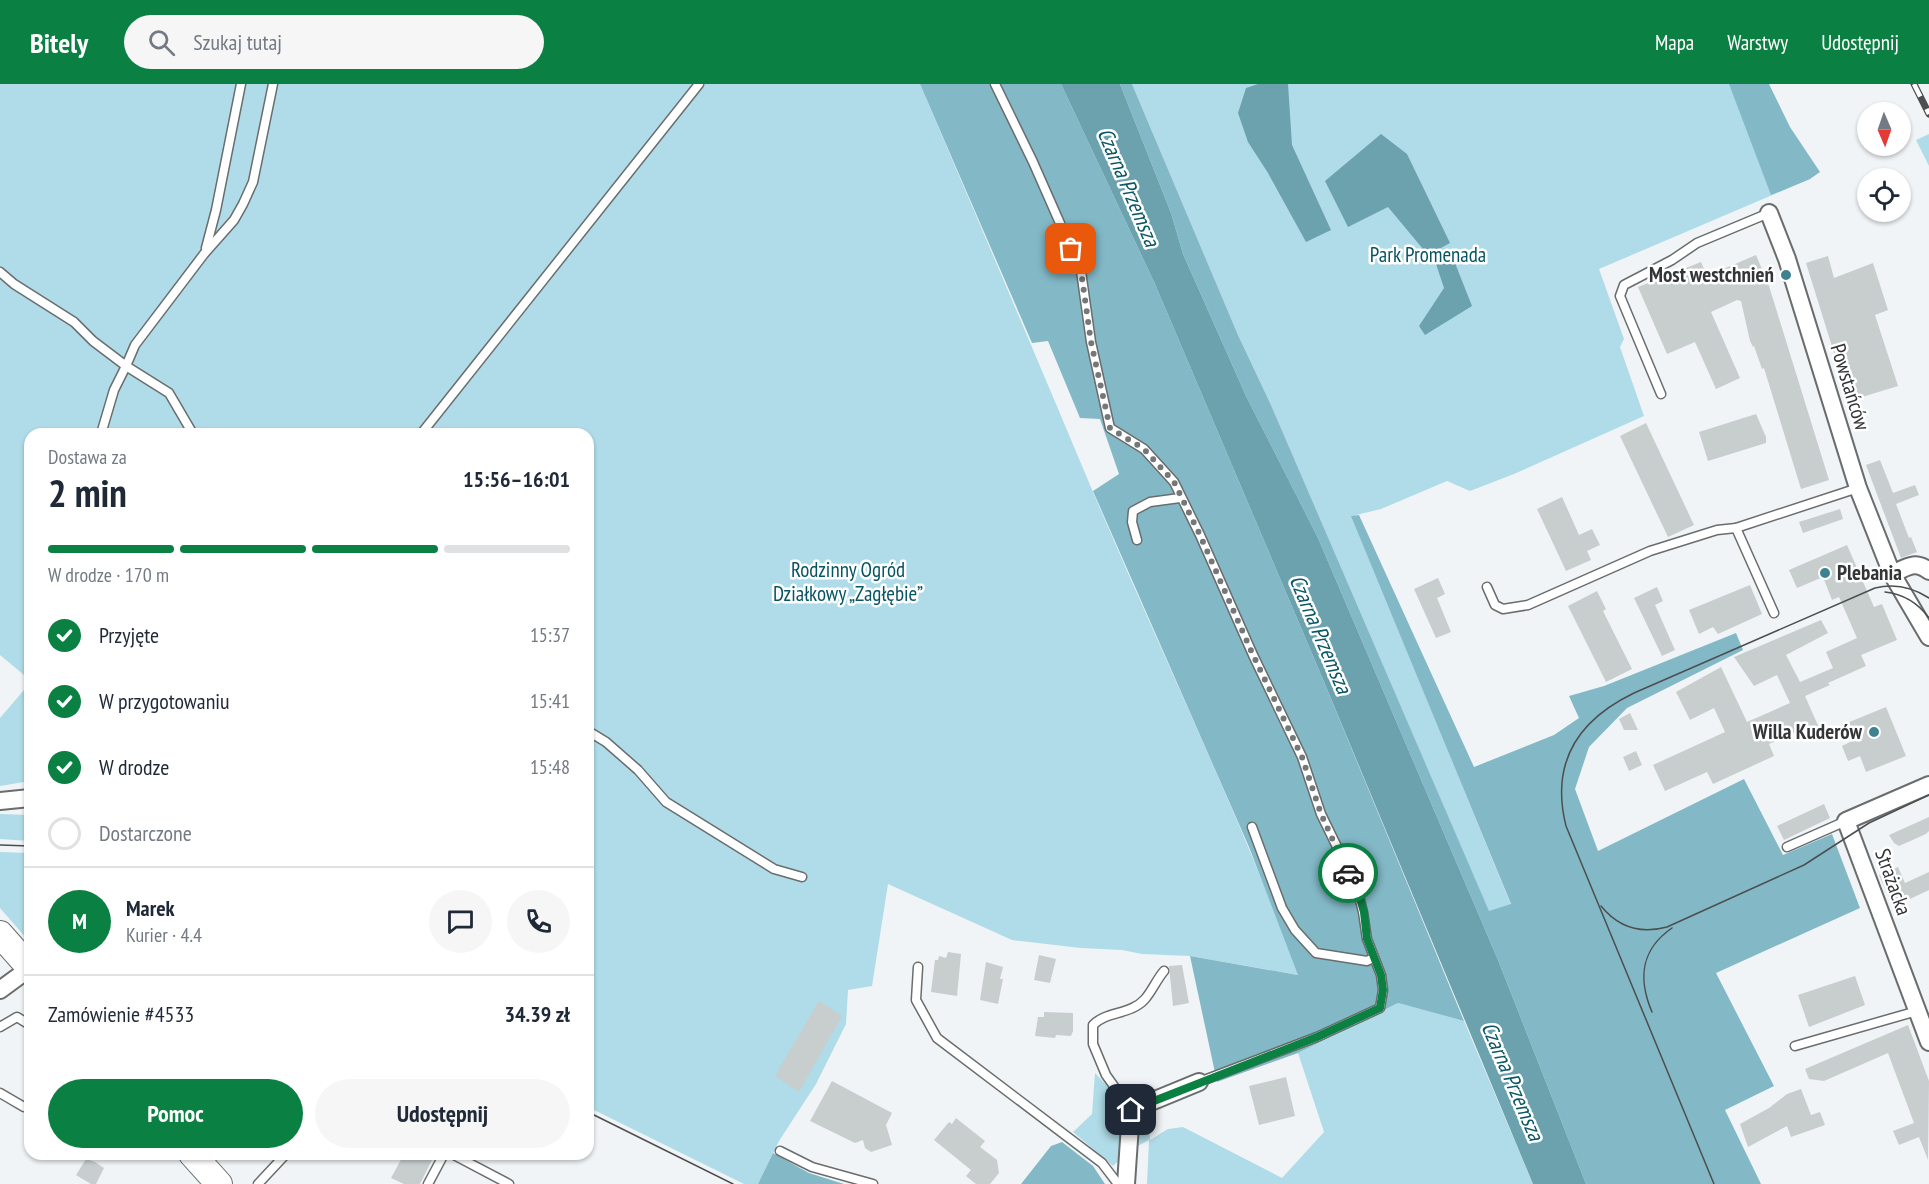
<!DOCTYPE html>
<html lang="pl">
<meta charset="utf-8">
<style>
body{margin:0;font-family:"PT Sans Narrow",sans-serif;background:#f6f6f7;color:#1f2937;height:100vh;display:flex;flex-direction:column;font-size:22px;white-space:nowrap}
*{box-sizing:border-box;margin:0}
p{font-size:20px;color:#747a83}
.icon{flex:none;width:33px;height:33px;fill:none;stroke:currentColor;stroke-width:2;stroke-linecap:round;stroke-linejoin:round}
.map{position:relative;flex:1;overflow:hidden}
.sheet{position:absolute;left:24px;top:344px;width:570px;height:732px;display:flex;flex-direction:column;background:#fff;border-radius:18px;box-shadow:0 2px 4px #0004}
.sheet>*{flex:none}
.needle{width:39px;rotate:178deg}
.fabs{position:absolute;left:1857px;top:18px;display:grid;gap:12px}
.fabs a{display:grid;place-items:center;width:54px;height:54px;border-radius:50%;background:#fff;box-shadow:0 2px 4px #0004;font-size:30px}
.pin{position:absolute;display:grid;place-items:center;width:51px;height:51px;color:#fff;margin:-26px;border-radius:12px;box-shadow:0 3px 9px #0006}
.courier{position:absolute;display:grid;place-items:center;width:60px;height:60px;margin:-30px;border:4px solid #0b8043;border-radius:50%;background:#fff;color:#222;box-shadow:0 2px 8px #0007}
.headline em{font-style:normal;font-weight:800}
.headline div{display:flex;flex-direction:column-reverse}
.headline{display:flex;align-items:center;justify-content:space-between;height:102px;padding:0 24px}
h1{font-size:39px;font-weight:800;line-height:45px}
.bar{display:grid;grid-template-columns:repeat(4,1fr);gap:9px 6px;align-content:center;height:72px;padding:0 24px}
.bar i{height:8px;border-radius:4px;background:#e0e1e3}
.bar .on{background:#0b8043}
.bar p{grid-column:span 4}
.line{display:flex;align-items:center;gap:15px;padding:0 24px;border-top:2px solid #e0e1e3}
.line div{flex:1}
.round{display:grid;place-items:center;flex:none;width:63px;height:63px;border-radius:32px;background:#f6f6f7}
ol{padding:0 24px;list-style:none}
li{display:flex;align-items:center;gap:18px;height:66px}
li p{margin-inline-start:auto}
li .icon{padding:6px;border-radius:50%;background:#0b8043;color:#fff;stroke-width:4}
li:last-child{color:#747a83}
li i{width:33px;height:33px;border:3px solid #e0e1e3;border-radius:50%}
.cta{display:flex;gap:12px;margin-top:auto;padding:12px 24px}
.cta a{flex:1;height:69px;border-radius:36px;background:#0b8043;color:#fff;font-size:24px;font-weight:800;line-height:69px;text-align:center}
.cta a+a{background:#f6f6f7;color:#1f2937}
header{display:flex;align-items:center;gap:36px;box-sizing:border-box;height:84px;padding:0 30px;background:#0b8043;color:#fff}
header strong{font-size:28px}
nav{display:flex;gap:33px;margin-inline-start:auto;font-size:21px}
.search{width:420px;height:54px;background:#f6f6f7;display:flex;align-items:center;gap:15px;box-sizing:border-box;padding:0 21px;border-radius:33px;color:#747a83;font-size:22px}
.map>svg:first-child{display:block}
.green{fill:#afdce8}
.forest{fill:#83b9c7}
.water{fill:#6ca1ae}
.building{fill:#c8cdce}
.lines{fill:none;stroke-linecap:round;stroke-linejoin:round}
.service-casing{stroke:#696d6e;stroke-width:11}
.minor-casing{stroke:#696d6e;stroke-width:20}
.primary-casing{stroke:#696d6e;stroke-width:28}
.service{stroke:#fff;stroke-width:8}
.minor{stroke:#fff;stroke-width:16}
.primary{stroke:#fff;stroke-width:26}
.tram{stroke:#4c4e4f;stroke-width:1.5}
.rail-casing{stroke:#4c4e4f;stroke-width:7}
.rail{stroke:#fff;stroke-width:4.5;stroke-dasharray:14;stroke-linecap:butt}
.done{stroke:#757879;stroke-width:6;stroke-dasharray:0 10.8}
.route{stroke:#0b8043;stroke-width:8}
.poi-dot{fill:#3e8191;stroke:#fff;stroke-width:2}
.labels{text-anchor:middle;stroke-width:5;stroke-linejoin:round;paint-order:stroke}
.park-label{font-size:21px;fill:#075564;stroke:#fff}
.poi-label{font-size:21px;font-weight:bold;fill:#333536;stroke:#fff;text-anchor:end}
.street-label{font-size:21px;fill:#333536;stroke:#fff}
.water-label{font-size:22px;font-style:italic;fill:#095665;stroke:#fff}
</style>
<header>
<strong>Bitely</strong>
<div class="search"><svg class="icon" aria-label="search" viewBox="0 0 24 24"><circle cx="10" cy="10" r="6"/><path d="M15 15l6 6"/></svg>Szukaj tutaj</div>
<nav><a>Mapa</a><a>Warstwy</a><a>Udostępnij</a></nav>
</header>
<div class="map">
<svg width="1929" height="1100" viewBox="0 0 1929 1100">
<rect width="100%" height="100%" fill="#f0f4f6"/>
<g class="green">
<path d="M0 0H920C978 136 1036 272 1093 408 1161 569 1238 727 1299 891L1190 872 1142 870 1122 866 1081 864 1012 856 888 800 872 902 848 906 846 940 816 1000 779 1057 758 1100H744L588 1023V350H30V596L0 571Z"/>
<path d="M1132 0H1751L1810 95 1599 185 1624 255 1620 263 1644 332 1514 390 1470 407 1447 397 1381 425 1352 432 1511 821 1489 828 1271 321 1238 251Z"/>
<path d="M1929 50V82L1916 56Z"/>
<path d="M30 599V697L0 702V634Z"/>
<path d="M0 730 30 731V757L0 755Z"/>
<path d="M0 768 30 769V851L27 855 0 824Z"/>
<path d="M1398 919 1464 937 1533 1100H1147L1149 1056 1132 1065 1113 1082 1073 1048 1092 1030 1095 989 1131 1026 1149 1038 1150 1056 1168 1045 1183 1043 1282 1094 1324 1048 1298 969Z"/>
</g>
<g class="forest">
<path d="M920 0H1061L1155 200 1322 593 1464 937 1398 919 1298 969 1217 998 1190 872 1298 891 1249 763 1093 407 1119 390 1100 335 1080 334 1048 257 1032 259Z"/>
<path d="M1120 0H1132L1238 251 1271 321 1489 827 1511 820 1351 432 1359 431 1474 683 1554 651 1579 634 1569 612 1604 602 1736 549 1743 566 1627 624 1589 663 1575 705 1598 767 1744 695 1783 771 1832 750 1860 824 1716 889 1774 1002 1725 1026 1761 1100H1586L1498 876 1318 454 1246 312 1183 170 1171 129Z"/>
<path d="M1729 0H1769L1790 43 1820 88 1810 95 1771 111Z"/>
<path d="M1062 1058 1093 1082 1105 1100H1021L1051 1062Z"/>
<path d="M773 1069 809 1089 844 1100H758Z"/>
</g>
<g class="water">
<path d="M1061 0H1120L1171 129 1183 170 1246 312 1318 454 1498 876 1586 1100H1533L1322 593 1155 200Z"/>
<path d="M1258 0H1288L1292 61 1331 146 1306 158 1268 89 1248 58 1238 29 1246 4Z"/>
<path d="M1381 50 1407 70 1450 159 1428 171 1388 123 1348 143 1325 97Z"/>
<path d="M1453 174 1472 222 1425 251 1419 242 1444 204 1436 180Z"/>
</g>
<g class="building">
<path d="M1756 171 1769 202 1829 396 1801 405 1764 284 1762 285 1754 262 1753 263 1750 257 1741 217 1737 216 1711 228 1740 294 1716 305 1695 258 1667 270 1638 203 1701 178 1707 192Z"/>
<path d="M1828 172 1834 194 1873 179 1888 226 1875 231 1898 302 1849 317 1806 179Z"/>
<path d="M1756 330 1766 353V359L1708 377 1699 348Z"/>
<path d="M1646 339 1694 441 1668 453 1620 352Z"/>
<path d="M1880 376 1893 409 1915 401 1919 411 1896 420 1909 454 1911 453 1917 468 1901 474 1866 381Z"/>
<path d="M1562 413 1579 451 1592 445 1600 461 1587 467 1591 476 1566 487 1537 425Z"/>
<path d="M1840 425 1843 435 1803 449 1799 438Z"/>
<path d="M1847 461 1874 523 1882 520 1897 556 1861 571 1866 582 1828 599 1830 601 1805 612 1820 646 1806 653 1802 645 1769 660 1774 672 1713 700 1707 688 1665 707 1653 681 1725 648 1714 624 1690 636 1676 608 1721 583 1747 638 1790 619 1777 591 1754 602 1734 573 1821 536 1828 549 1786 571 1800 598 1833 584 1826 568 1857 554 1839 513 1832 516 1823 493 1797 504 1789 486Z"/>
<path d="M1438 494 1445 510 1437 514 1451 548 1436 554 1414 505Z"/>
<path d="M1750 501 1762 530 1718 550 1713 543 1699 550 1689 526Z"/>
<path d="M1657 503 1663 517 1655 521 1675 566 1662 572 1634 514Z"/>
<path d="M1597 507 1606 525 1603 527 1632 585 1606 598 1568 522Z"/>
<path d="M1886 623 1906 672 1866 688 1860 672 1848 677 1842 662 1854 656 1847 639Z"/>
<path d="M1630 629 1638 646H1624L1619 635Z"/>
<path d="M1636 667 1642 681 1629 687 1623 673Z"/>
<path d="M1824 720 1830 734 1784 756 1777 742Z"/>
<path d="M1929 733V747L1926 750 1899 762 1894 759 1889 751Z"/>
<path d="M1898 783 1905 799 1929 788V806L1893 823 1879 791Z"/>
<path d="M948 868 961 870 957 912 931 908 935 876H938L939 872 946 874Z"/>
<path d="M1039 871 1056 875 1050 899 1034 896Z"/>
<path d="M986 878 1003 883 1000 895H1003L998 920 980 916Z"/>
<path d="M1182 881 1189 919 1173 922 1169 882Z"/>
<path d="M1855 892 1865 921 1809 943 1798 911Z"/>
<path d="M819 917 842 932 799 1008 775 992Z"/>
<path d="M1044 928 1073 929V947L1071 952 1056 951 1055 954 1035 952 1038 933H1044Z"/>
<path d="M1908 941 1929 997 1928 1076 1919 1053 1899 1061 1893 1047 1914 1039 1888 969 1824 997 1809 995 1805 985Z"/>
<path d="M1286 993 1295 1032 1259 1041 1249 1002Z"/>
<path d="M832 997 892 1029 886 1041 892 1061 871 1068 865 1064 863 1056 855 1059 810 1037Z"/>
<path d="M1801 1005 1811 1031 1820 1028 1825 1041 1791 1053 1787 1042 1748 1063 1740 1040 1769 1024 1787 1010Z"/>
<path d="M956 1034 985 1057 980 1063 997 1076 999 1089 990 1100H976L966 1092 971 1086 934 1056 949 1038 952 1040Z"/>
<path d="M404 1070H435L420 1100H404L391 1094Z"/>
<path d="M86 1075 95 1078 104 1084 96 1100H91L76 1091Z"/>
</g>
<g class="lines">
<defs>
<g id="service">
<path d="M995 0 1033 78 1081 187 1091 258 1110 344 1144 365 1174 398 1200 451 1253 571 1302 673 1321 730 1357 804 1363 828 1367 855 1381 891 1383 906 1380 924 1317 953 1199 998"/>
<path d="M206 164 216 126 241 0"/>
<path d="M0 188 14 200 74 238 93 257 126 282 135 261 204 170 234 136 243 120 253 98 273 0"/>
<path d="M1661 310 1620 212 1624 201 1672 176 1697 159 1769 129"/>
<path d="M101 350 114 306 126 282 169 309 193 350"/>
<path d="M421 350 699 0"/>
<path d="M1736 444 1774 529"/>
<path d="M1137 456 1132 438 1133 427 1150 418 1180 414"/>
<path d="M1487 503 1495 521 1503 525 1528 521 1650 467 1717 446 1736 444 1858 404"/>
<path d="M588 647 606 658 638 686 666 718 774 785 802 793"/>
<path d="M1252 743 1282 824 1295 846 1316 869 1367 877 1373 874"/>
<path d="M1787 763 1846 737"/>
<path d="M918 883 916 916 937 954 1102 1079 1118 1100"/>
<path d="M0 943 17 933 30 941"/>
<path d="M1795 962 1917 927"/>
<path d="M0 1009 24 1023H30"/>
<path d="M1131 1026 1106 991 1093 960V941C1106 927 1131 931 1145 915 1152 907 1157 895 1164 887"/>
<path d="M780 1067 812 1083 873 1100"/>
<path d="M452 1070 509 1100"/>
<path d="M258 1100 286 1070"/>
<path d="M428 1100 444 1070"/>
</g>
<g id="minor">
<path d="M1769 129 1787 175 1858 404 1892 490 1929 553"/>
<path d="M1892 490C1907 483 1915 476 1929 487"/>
<path d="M1929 701 1846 737 1929 958"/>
<path d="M0 717 30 714"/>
<path d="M0 906 30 884"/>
<path d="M1126 1100 1131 1026 1199 998"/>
</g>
<g id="primary">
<path d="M0 850 30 884"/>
<path d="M192 1070 219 1100"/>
</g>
</defs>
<use href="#service" class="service-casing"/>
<use href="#minor" class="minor-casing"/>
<use href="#primary" class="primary-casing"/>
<use href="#service" class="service"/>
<use href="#minor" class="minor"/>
<use href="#primary" class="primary"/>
<g class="tram">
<path d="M1885 508C1903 510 1918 519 1929 534"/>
<path d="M0 761 30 762"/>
<path d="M1601 822C1618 843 1641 850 1667 843L1804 781 1869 739 1929 711"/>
<path d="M1652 928C1638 895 1640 866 1672 844"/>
<path d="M588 1028 733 1100"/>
<path d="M1714 1100 1566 742C1550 678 1578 636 1634 609L1875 504C1895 499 1912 503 1929 514"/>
</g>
<defs>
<path id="rail" d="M1914 0 1929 30"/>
</defs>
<use href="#rail" class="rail-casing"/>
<use href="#rail" class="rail"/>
</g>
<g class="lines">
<path class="done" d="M1071 165 1081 187 1091 258 1110 344 1144 365 1174 398 1200 451 1253 571 1302 673 1321 730 1348 789"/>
<path class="route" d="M1131 1026 1317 953 1380 924 1383 906 1381 891 1367 855 1364 828 1357 804 1348 789"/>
</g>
<g class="poi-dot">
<circle cx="1786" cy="191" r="6"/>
<circle cx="1825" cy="489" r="6"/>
<circle cx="1874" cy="648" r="6"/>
</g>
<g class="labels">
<g class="park-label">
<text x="1428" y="178">Park Promenada</text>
<text x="848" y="493">Rodzinny Ogród<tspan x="848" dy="24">Działkowy „Zagłębie”</tspan></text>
</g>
<g class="poi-label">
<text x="1774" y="198">Most westchnień</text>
<text x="1837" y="496" text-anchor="start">Plebania</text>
<text x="1862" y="655">Willa Kuderów</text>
</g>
<g class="street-label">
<text transform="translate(1850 303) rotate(73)" y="7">Powstańców</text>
<text transform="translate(1893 798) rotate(70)" y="7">Strażacka</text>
</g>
<g class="water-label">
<text transform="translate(1129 103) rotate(67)" y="8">Czarna Przemsza</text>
<text transform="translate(1321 550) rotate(67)" y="8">Czarna Przemsza</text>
<text transform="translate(1513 997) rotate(67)" y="8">Czarna Przemsza</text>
</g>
</g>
</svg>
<div class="fabs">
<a><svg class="needle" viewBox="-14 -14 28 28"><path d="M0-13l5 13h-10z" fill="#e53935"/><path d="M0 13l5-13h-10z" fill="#747a83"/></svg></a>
<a><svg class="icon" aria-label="locate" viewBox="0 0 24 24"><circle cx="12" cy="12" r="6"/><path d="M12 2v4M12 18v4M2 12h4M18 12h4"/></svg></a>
</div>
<div class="pin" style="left:1071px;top:165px;background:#ea580c"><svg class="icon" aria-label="bag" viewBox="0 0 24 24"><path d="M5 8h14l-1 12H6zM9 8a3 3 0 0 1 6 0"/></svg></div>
<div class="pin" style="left:1131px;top:1026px;background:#1f2937"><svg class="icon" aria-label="home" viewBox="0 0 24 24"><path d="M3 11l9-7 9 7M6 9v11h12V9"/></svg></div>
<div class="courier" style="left:1348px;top:789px"><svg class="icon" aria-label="car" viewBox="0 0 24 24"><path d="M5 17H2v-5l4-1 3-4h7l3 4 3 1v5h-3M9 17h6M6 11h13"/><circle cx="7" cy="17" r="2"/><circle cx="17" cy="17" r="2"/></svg></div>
<section class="sheet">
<div class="headline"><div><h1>2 min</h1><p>Dostawa za</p></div><em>15:56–16:01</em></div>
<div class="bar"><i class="on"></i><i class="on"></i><i class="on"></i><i></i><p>W drodze · 170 m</p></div>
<ol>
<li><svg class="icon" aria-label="check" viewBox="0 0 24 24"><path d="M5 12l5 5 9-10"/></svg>Przyjęte<p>15:37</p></li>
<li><svg class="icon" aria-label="check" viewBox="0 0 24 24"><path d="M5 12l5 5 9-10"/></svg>W przygotowaniu<p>15:41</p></li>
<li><svg class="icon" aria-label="check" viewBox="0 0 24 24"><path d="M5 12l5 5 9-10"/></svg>W drodze<p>15:48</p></li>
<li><i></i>Dostarczone</li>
</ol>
<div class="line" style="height:108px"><b class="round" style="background:#0b8043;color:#fff">M</b><div><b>Marek</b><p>Kurier · 4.4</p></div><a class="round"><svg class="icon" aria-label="chat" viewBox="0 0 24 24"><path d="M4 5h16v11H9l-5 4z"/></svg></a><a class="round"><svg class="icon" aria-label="phone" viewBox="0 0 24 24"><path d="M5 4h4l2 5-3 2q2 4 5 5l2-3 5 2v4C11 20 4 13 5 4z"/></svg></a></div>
<div class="line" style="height:78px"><div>Zamówienie #4533</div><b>34.39 zł</b></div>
<div class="cta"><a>Pomoc</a><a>Udostępnij</a></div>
</section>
</div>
